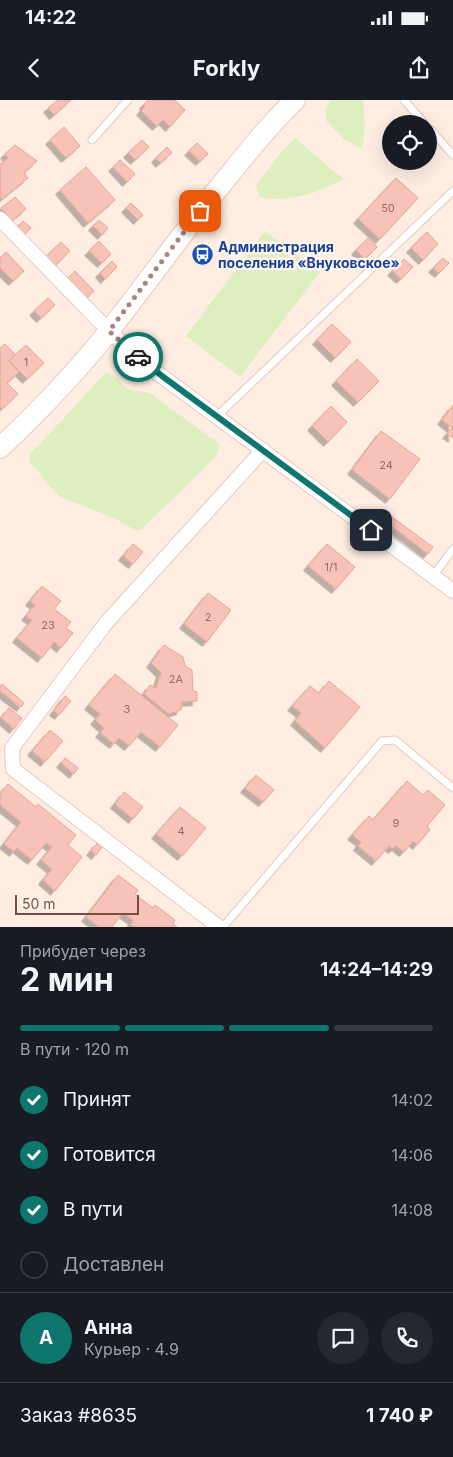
<!DOCTYPE html>
<html lang="ru">
<meta charset="utf-8">
<style>
body{margin:0;font-family:Inter,sans-serif;background:#242831;color:#f1f3f6;height:100vh;display:flex;flex-direction:column;font-size:19px;white-space:nowrap}
*{box-sizing:border-box;margin:0}
p{font-size:16px;color:#9ea1a6}
.icon{flex:none;width:28px;height:28px;fill:none;stroke:currentColor;stroke-width:2;stroke-linecap:round;stroke-linejoin:round}
.map{position:relative;height:827px;overflow:hidden}
.details{display:flex;flex-direction:column;background:#171b24;flex:1}
.details>*{flex:none}
.fabs{position:absolute;left:382px;top:15px;display:grid;gap:10px}
.fabs a{display:grid;place-items:center;width:55px;height:55px;border-radius:50%;background:#171b24;box-shadow:0 5px 20px #0002;font-size:25px}
.scale{position:absolute;left:15px;bottom:12px;width:124px;box-sizing:border-box;padding-left:5px;border:2px solid #794c46;border-top:0;font-size:14px;line-height:18px;white-space:nowrap;color:#794c46;-webkit-text-stroke:4px #fff3eb;paint-order:stroke}
.pin{position:absolute;display:grid;place-items:center;width:42px;height:42px;color:#fff;margin:-21px;border-radius:10px;box-shadow:0 2px 8px #0006}
.courier{position:absolute;display:grid;place-items:center;width:50px;height:50px;margin:-25px;border:4px solid #0f766e;border-radius:50%;background:#fff;color:#222;box-shadow:0 1px 6px #0007}
.summary em{font-style:normal;font-weight:700}
.summary div{display:flex;flex-direction:column-reverse}
.summary{display:flex;align-items:center;justify-content:space-between;height:85px;padding:0 20px}
h1{font-size:32px;font-weight:700;line-height:38px}
.bar{display:grid;grid-template-columns:repeat(4,1fr);gap:8px 5px;align-content:center;height:60px;padding:0 20px}
.bar i{height:6px;border-radius:4px;background:#363941}
.bar .on{background:#0f766e}
.bar p{grid-column:span 4}
.line{display:flex;align-items:center;gap:12px;padding:0 20px;border-top:1px solid #363941}
.line div{flex:1}
.round{display:grid;place-items:center;flex:none;width:52px;height:52px;border-radius:26px;background:#242831}
ol{padding:0 20px;list-style:none}
li{display:flex;align-items:center;gap:15px;height:55px}
li p{margin-inline-start:auto}
li .icon{padding:5px;border-radius:50%;background:#0f766e;color:#fff;stroke-width:4}
li:last-child{color:#9ea1a6}
li i{width:28px;height:28px;border:2px solid #363941;border-radius:50%}
.status{display:flex;justify-content:space-between;align-items:center;height:35px;padding:0 25px;background:#171b24;direction:ltr}
.status svg{height:14px;fill:currentColor}
header{display:flex;justify-content:space-between;align-items:center;height:65px;padding:0 20px;background:#171b24;font-size:22px;font-weight:700}
.map>svg:first-child{display:block}
.green{fill:#ddeebf}
.building{fill:#f7c2b7;stroke:#eba396;filter:url(#shadow)}
.lines{fill:none;stroke-linecap:round;stroke-linejoin:round}
.lane-casing{stroke:#e6c9bf;stroke-width:9}
.street-casing{stroke:#e6c9bf;stroke-width:16}
.secondary-casing{stroke:#ecc8bc;stroke-width:22}
.lane{stroke:#fff;stroke-width:7}
.street{stroke:#fff;stroke-width:14}
.secondary{stroke:#fff;stroke-width:20}
.done{stroke:#a8847d;stroke-width:5;stroke-dasharray:0 9}
.route{stroke:#0f766e;stroke-width:6}
.labels{text-anchor:middle;stroke-width:5;stroke-linejoin:round;paint-order:stroke}
.number-label{font-size:11px;fill:#986a62}
.transit-label{font-size:14px;font-weight:bold;fill:#164399;stroke:#fff3eb;text-anchor:start}
</style>
<div class="status"><b>14:22</b><svg viewBox="0 0 49 12"><path d="M0 12V9h3v3zM5 12V6h3v6zM10 12V3h3v9zM15 12V0h3v12zM26 1h20v11H26zM47 4h2v5h-2z"/></svg></div>
<header><svg class="icon" aria-label="back" viewBox="0 0 24 24"><path d="M15 5l-7 7 7 7"/></svg>Forkly<svg class="icon" aria-label="share" viewBox="0 0 24 24"><path d="M12 15V3M7 8l5-5 5 5M5 13v7h14v-7"/></svg></header>
<div class="map">
<svg width="453" height="827" viewBox="0 0 453 827">
<defs>
<filter id="shadow"><feDropShadow dx="-4.5" dy="4.5" stdDeviation="0" flood-color="#0004"/></filter>
</defs>
<rect width="100%" height="100%" fill="#ffede2"/>
<g class="green">
<path d="M331 0H363L365 27 362 49 343 38 327 22 325 10Z"/>
<path d="M295 38 343 79C318 93 290 103 260 97L256 86 281 52Z"/>
<path d="M265 131 320 172 240 277 186 236Z"/>
<path d="M106 272 117 278 126 288 132 290 150 293 219 344C219 356 214 359 206 366L142 429 135 430 116 419 59 396 45 381 37 369 31 365 29 359 30 353 41 343Z"/>
</g>
<g class="building">
<path d="M58 0H71L54 15 48 8Z"/>
<path d="M148 0H175L185 10 170 27 163 20 157 26 141 11 145 6 144 4Z"/>
<path d="M64 27 80 46 66 58 50 40Z"/>
<path d="M142 40 149 47 135 60 128 53Z"/>
<path d="M197 43 208 54 200 61 189 51Z"/>
<path d="M15 45 37 61 24 73 28 78 2 99 0 96V64L8 58 5 54Z"/>
<path d="M167 47 172 53 160 63 156 58Z"/>
<path d="M120 60 135 74 127 82 113 67Z"/>
<path d="M86 67 115 100 88 123 60 90Z"/>
<path d="M396 78 418 98 380 139 358 119Z"/>
<path d="M15 97 26 109 12 121 1 108Z"/>
<path d="M131 103 143 115 138 120 126 108Z"/>
<path d="M99 120 108 128 102 135 93 126Z"/>
<path d="M23 121 31 128 25 134 18 126Z"/>
<path d="M427 132 438 144 423 160 411 148Z"/>
<path d="M368 138 377 147 365 159 356 150Z"/>
<path d="M99 141 111 154 102 163 89 151Z"/>
<path d="M61 142 70 151 56 165 46 156Z"/>
<path d="M6 152 24 171 13 181 0 168V158Z"/>
<path d="M443 158 449 163 439 173 433 168Z"/>
<path d="M404 159 413 167 401 179 392 171Z"/>
<path d="M112 161 117 167 105 179 100 173Z"/>
<path d="M75 171 94 191 86 199 66 180Z"/>
<path d="M48 198 55 205 41 218 34 211Z"/>
<path d="M332 224 351 242 335 258 317 240Z"/>
<path d="M5 244 16 255 9 261 19 272 7 283 18 294 2 309 0 307V248Z"/>
<path d="M26 245 44 263 27 279 9 261Z"/>
<path d="M357 259 379 281 358 302 336 281Z"/>
<path d="M453 305V338L447 334 452 328 442 320Z"/>
<path d="M331 306 347 322 328 342 312 326Z"/>
<path d="M381 331 420 359 390 399 352 370Z"/>
<path d="M381 409 433 447 428 454 377 415Z"/>
<path d="M133 444 143 452 133 464 123 456Z"/>
<path d="M327 444 355 467 336 489 308 466Z"/>
<path d="M42 486 61 501 54 509 71 522 66 528 73 533 61 548 54 542 42 558 17 538 32 520 26 516 35 505 30 501Z"/>
<path d="M208 493 231 510 207 542 184 524Z"/>
<path d="M164 545 183 557 185 566 192 570 193 591 197 592V601L182 602 181 610 169 614 144 594 150 585 156 588 161 573 151 563Z"/>
<path d="M115 574 178 625 160 647 141 632 129 646 119 638 114 644 100 633 104 628 95 620 100 614 89 605Z"/>
<path d="M329 581 360 607 325 648 295 621 301 613 292 606 310 586 319 593Z"/>
<path d="M2 584 24 603 21 607 0 591V587Z"/>
<path d="M65 596 71 601 59 615 54 611Z"/>
<path d="M9 608 22 618 14 629 1 618Z"/>
<path d="M50 630 63 641 45 662 32 651Z"/>
<path d="M65 658 78 668 74 674 61 663Z"/>
<path d="M256 675 274 690 263 702 245 688Z"/>
<path d="M407 681 423 695 428 690 445 705 427 726 430 730 417 745 413 741 404 752 396 746 393 749 389 746 376 761 358 746 361 742 352 735 369 716 373 720Z"/>
<path d="M8 684 36 707 38 704 76 735 68 745 82 757 55 791 43 780 52 769 41 760 52 747 46 743 32 760 17 748 14 752 4 744 21 722 0 705V694Z"/>
<path d="M124 692 143 707 133 719 115 704Z"/>
<path d="M180 707 206 728 182 756 156 734Z"/>
<path d="M98 742 103 746 96 755 91 751Z"/>
<path d="M118 775 138 790 135 794 153 808 155 805 175 820 173 824 177 827H134L131 825 133 820 123 813 112 827H99L86 817Z"/>
</g>
<g class="lines">
<defs>
<g id="lane">
<path d="M404 0 425 24"/>
<path d="M429 28 453 55"/>
<path d="M92 40 128 0"/>
<path d="M217 316 453 91"/>
<path d="M433 476 453 449"/>
<path d="M223 827 382 641 395 640 453 688"/>
</g>
<g id="street">
<path d="M0 119 109 231 148 266 453 491"/>
<path d="M219 827 13 669 12 648 106 523 263 350"/>
</g>
<path id="secondary" d="M0 348C39 311 76 273 109 231 150 179 188 125 230 74 251 48 271 23 295 0"/>
</defs>
<use href="#lane" class="lane-casing"/>
<use href="#street" class="street-casing"/>
<use href="#secondary" class="secondary-casing"/>
<use href="#lane" class="lane"/>
<use href="#street" class="street"/>
<use href="#secondary" class="secondary"/>
</g>
<g class="lines">
<path class="done" d="M138 257 109 231 200 111"/>
<path class="route" d="M138 257 162 276 371 430"/>
</g>
<defs>
<symbol id="bus-disc" viewBox="-11 -11 22 22"><circle r="9.5" fill="#1a4fb4" stroke="#fff3eb"/><path d="M-5-6H5V4H4V6H2V4H-2V6H-4V4H-5ZM-3.5-4V0h7V-4ZM-3.5 1.2v1.5H-2V1.2ZM2 1.2v1.5H3.5V1.2Z" fill="#fff"/></symbol>
</defs>
<g fill-rule="evenodd">
<use href="#bus-disc" x="190" y="142" width="25" height="25"/>
</g>
<g class="labels">
<g class="number-label">
<text x="388" y="112">50</text>
<text x="26" y="266">1</text>
<text x="386" y="369">24</text>
<text x="331" y="471">1/1</text>
<text x="208" y="521">2</text>
<text x="48" y="529">23</text>
<text x="176" y="583">2А</text>
<text x="127" y="613">3</text>
<text x="396" y="727">9</text>
<text x="181" y="735">4</text>
</g>
<g class="transit-label">
<text x="218" y="152">Администрация<tspan x="218" dy="16">поселения «Внуковское»</tspan></text>
</g>
</g>
</svg>
<div class="fabs">
<a><svg class="icon" aria-label="locate" viewBox="0 0 24 24"><circle cx="12" cy="12" r="6"/><path d="M12 2v4M12 18v4M2 12h4M18 12h4"/></svg></a>
</div>
<div class="scale">50 m</div>
<div class="pin" style="left:200px;top:111px;background:#ea580c"><svg class="icon" aria-label="bag" viewBox="0 0 24 24"><path d="M5 8h14l-1 12H6zM9 8a3 3 0 0 1 6 0"/></svg></div>
<div class="pin" style="left:371px;top:430px;background:#1f2937"><svg class="icon" aria-label="home" viewBox="0 0 24 24"><path d="M3 11l9-7 9 7M6 9v11h12V9"/></svg></div>
<div class="courier" style="left:138px;top:257px"><svg class="icon" aria-label="car" viewBox="0 0 24 24"><path d="M5 17H2v-5l4-1 3-4h7l3 4 3 1v5h-3M9 17h6M6 11h13"/><circle cx="7" cy="17" r="2"/><circle cx="17" cy="17" r="2"/></svg></div>
</div>
<section class="details">
<div class="summary"><div><h1>2 мин</h1><p>Прибудет через</p></div><em>14:24–14:29</em></div>
<div class="bar"><i class="on"></i><i class="on"></i><i class="on"></i><i></i><p>В пути · 120 m</p></div>
<ol>
<li><svg class="icon" aria-label="check" viewBox="0 0 24 24"><path d="M5 12l5 5 9-10"/></svg>Принят<p>14:02</p></li>
<li><svg class="icon" aria-label="check" viewBox="0 0 24 24"><path d="M5 12l5 5 9-10"/></svg>Готовится<p>14:06</p></li>
<li><svg class="icon" aria-label="check" viewBox="0 0 24 24"><path d="M5 12l5 5 9-10"/></svg>В пути<p>14:08</p></li>
<li><i></i>Доставлен</li>
</ol>
<div class="line" style="height:90px"><b class="round" style="background:#0f766e;color:#fff">А</b><div><b>Анна</b><p>Курьер · 4.9</p></div><a class="round"><svg class="icon" aria-label="chat" viewBox="0 0 24 24"><path d="M4 5h16v11H9l-5 4z"/></svg></a><a class="round"><svg class="icon" aria-label="phone" viewBox="0 0 24 24"><path d="M5 4h4l2 5-3 2q2 4 5 5l2-3 5 2v4C11 20 4 13 5 4z"/></svg></a></div>
<div class="line" style="height:65px"><div>Заказ #8635</div><b>1 740 ₽</b></div>
</section>
